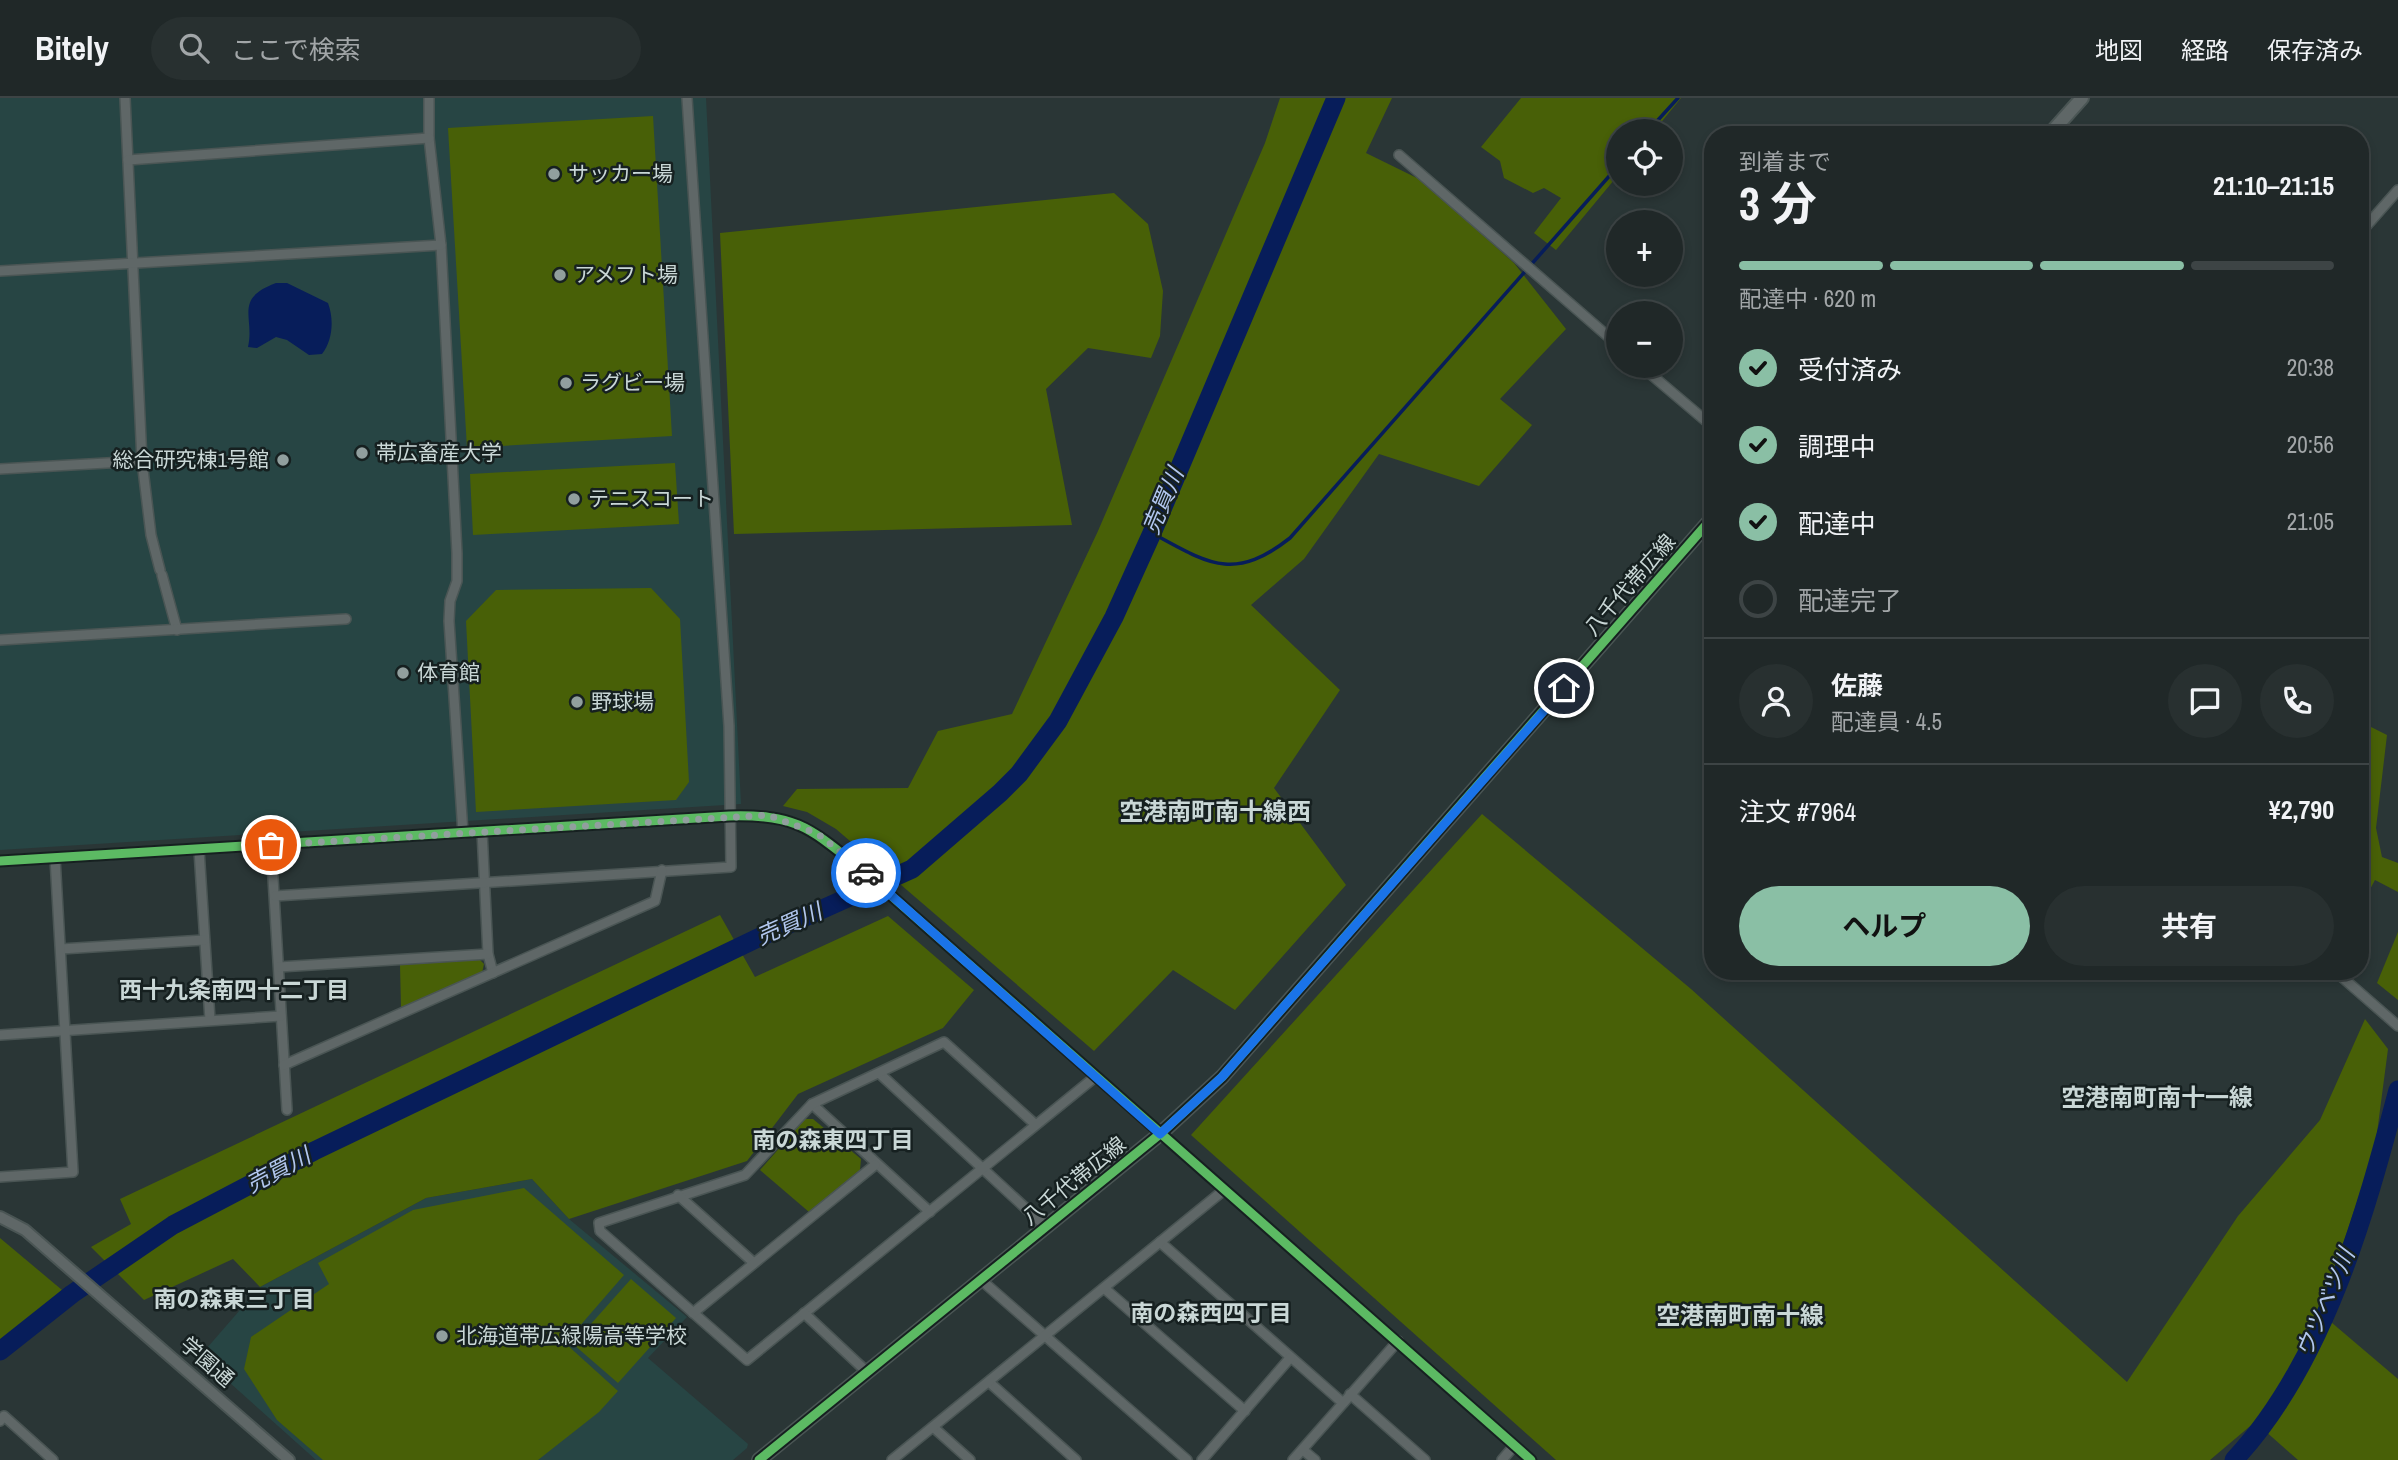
<!DOCTYPE html>
<html lang="ja">
<meta charset="utf-8">
<style>
body{margin:0;font-family:"Archivo Narrow","Noto Sans JP",sans-serif;background:#283030;color:#f1f3f6;height:100vh;display:flex;flex-direction:column;font-size:26px;white-space:nowrap}
*{box-sizing:border-box;margin:0}
p{font-size:23px;color:#a2a6a8}
.icon{flex:none;width:38px;height:38px;fill:none;stroke:currentColor;stroke-width:2;stroke-linecap:round;stroke-linejoin:round}
.map{position:relative;flex:1;overflow:hidden}
.details{position:absolute;left:1704px;top:28px;width:665px;height:854px;display:flex;flex-direction:column;background:#202828;border-radius:28px;box-shadow:0 4px 10px #0003,0 0 0 2px #3d4445}
.details>*{flex:none}
.buttons{position:absolute;left:1606px;top:21px;display:grid;gap:14px}
.buttons a{display:grid;place-items:center;width:77px;height:77px;border-radius:50%;background:#202828;box-shadow:0 4px 10px #0003,0 0 0 2px #3d4445;font-size:35px}
.pin{position:absolute;display:grid;place-items:center;width:60px;height:60px;color:#fff;margin:-30px;border:4px solid #fff;border-radius:50%;box-shadow:0 2px 7px #0007}
.courier{position:absolute;display:grid;place-items:center;width:70px;height:70px;margin:-35px;border:5px solid #1a73e8;border-radius:50%;background:#fff;color:#222;box-shadow:0 2px 9px #0007}
.overview em{font-style:normal;font-weight:700}
.overview div{display:flex;flex-direction:column-reverse}
.overview{display:flex;align-items:center;justify-content:space-between;height:119px;padding:0 35px}
h1{font-size:46px;font-weight:700;line-height:52px}
.bar{display:grid;grid-template-columns:repeat(4,1fr);gap:10px 7px;align-content:center;height:84px;padding:0 35px}
.bar i{height:9px;border-radius:5px;background:#3d4445}
.bar .active{background:#8abfa5}
.bar p{grid-column:span 4}
.line{display:flex;align-items:center;gap:18px;padding:0 35px;border-top:2px solid #3d4445}
.line div{flex:1}
.round{display:grid;place-items:center;flex:none;width:74px;height:74px;border-radius:37px;background:#283030}
ol{padding:0 35px;list-style:none}
li{display:flex;align-items:center;gap:21px;height:77px}
li p{margin-inline-start:auto}
li .icon{padding:7px;border-radius:50%;background:#8abfa5;color:#111;stroke-width:4}
li:last-child{color:#a2a6a8}
li i{width:38px;height:38px;border:4px solid #3d4445;border-radius:50%}
.action{display:flex;gap:14px;margin-top:auto;padding:14px 35px}
.action a{flex:1;height:80px;border-radius:42px;background:#8abfa5;color:#111;font-size:28px;font-weight:700;line-height:80px;text-align:center}
.action a+a{background:#283030;color:#f1f3f6}
header{display:flex;align-items:center;gap:42px;box-sizing:border-box;height:98px;padding:0 35px;background:#202828;border-bottom:2px solid #3d4445}
header strong{font-size:33px}
nav{display:flex;gap:38px;margin-inline-start:auto;font-size:24px}
.search{width:490px;height:63px;background:#283030;display:flex;align-items:center;gap:18px;box-sizing:border-box;padding:0 24px;border-radius:38px;color:#a2a6a8;font-size:26px}
.map>svg:first-child{display:block}
.built{fill:#274544}
.green{fill:#486007}
.water{fill:#071d5a}
.lines{fill:none;stroke-linecap:round;stroke-linejoin:round}
.stream{stroke:#071d5a;stroke-width:3.5}
.river{stroke:#071d5a;stroke-width:19}
.minor-casing{stroke:#4a5554;stroke-width:12}
.tertiary-casing{stroke:#4a5554;stroke-width:14}
.secondary-casing{stroke:#4a5554;stroke-width:16}
.minor{stroke:#5f6767;stroke-width:9}
.tertiary{stroke:#5f6767;stroke-width:10}
.secondary{stroke:#5f6767;stroke-width:12}
.cycleway-casing{stroke:#162020;stroke-width:13}
.cycleway{stroke:#5cba63;stroke-width:9}
.done{stroke:#919f9e;stroke-width:7;stroke-dasharray:0 12.6}
.route{stroke:#1a73e8;stroke-width:9}
.poi-dot{fill:#919f9e;stroke:#162020;stroke-width:2.5}
.labels{text-anchor:middle;stroke-width:5;stroke-linejoin:round;paint-order:stroke}
.poi-label{font-size:21px;fill:#c9d7d6;stroke:#162020;text-anchor:start}
.street-label{font-size:21px;fill:#c9d7d6;stroke:#162020}
.water-label{font-size:23px;font-style:italic;fill:#b2c7ef;stroke:#162020}
.neighbourhood-label{font-size:23px;font-weight:bold;fill:#c9d7d6;stroke:#162020}
.quarter-label{font-size:24px;font-weight:bold;fill:#c9d7d6;stroke:#162020}
</style>
<header>
<strong>Bitely</strong>
<div class="search"><svg class="icon" aria-label="search" viewBox="0 0 24 24"><circle cx="10" cy="10" r="6"/><path d="M15 15l6 6"/></svg>ここで検索</div>
<nav><a>地図</a><a>経路</a><a>保存済み</a></nav>
</header>
<div class="map">
<svg width="2398" height="1362" viewBox="0 0 2398 1362">
<rect width="100%" height="100%" fill="#2a3636"/>
<g class="built">
<path d="M0 0H706L741 706 0 752Z"/>
<path d="M532 1081 569 1121 687 1219 648 1260 748 1346 747 1350 733 1362H316L200 1258 260 1189 426 1100Z"/>
</g>
<g class="green">
<path d="M1280 0H1392L1366 55 1421 82 1514 165 1566 231 1500 301 1532 327 1479 388 1379 356 1304 461 1251 507 1340 592 1274 690 1346 787 1235 912 1173 872 1094 953 836 731 807 714 783 708 797 691 908 690 938 633 1012 616 1098 433 1265 45Z"/>
<path d="M1521 0H1681L1654 33H1619V76L1556 152 1534 135 1561 100 1544 90 1533 95 1504 80 1500 63 1481 49Z"/>
<path d="M653 18 672 338 467 350 448 30Z"/>
<path d="M1114 95 1148 126 1163 193 1160 238 1151 260 1088 250 1046 291 1072 427 734 436 720 135Z"/>
<path d="M675 365 679 426 473 437 470 376Z"/>
<path d="M651 490 680 521 689 684 676 702 476 714 466 523 496 492Z"/>
<path d="M2369 628 2387 637 2376 730 2382 759 2398 765V794L2375 782 2361 808V638Z"/>
<path d="M1482 716 1691 891 2127 1284 2238 1118 2320 1022 2365 921 2388 951 2375 1050 2325 1200 2318 1213 2398 1281V1362H2298L2255 1324 2210 1362H1556L1191 1037Z"/>
<path d="M720 817 755 879 888 818 974 892 943 930 798 996 747 1063 569 1121 532 1081 426 1100 260 1189 233 1161 144 1202 91 1149 131 1126 120 1101Z"/>
<path d="M2398 834V902L2377 885Z"/>
<path d="M480 862 484 866 482 875 401 910 400 867Z"/>
<path d="M805 1021H813L861 1061 860 1072 809 1114 760 1072Z"/>
<path d="M524 1090 624 1177 565 1245 618 1293 599 1314 538 1362H323L277 1322 244 1271 251 1239 329 1186 318 1165 413 1112Z"/>
<path d="M0 1140 62 1192 0 1245Z"/>
<path d="M631 1181 676 1220 618 1285 573 1246Z"/>
</g>
<path class="water" d="M276 185H287L328 205C334 221 333 242 322 256L309 257 287 242 276 239 257 250 248 249C255 219 233 201 276 185Z"/>
<g class="lines">
<g class="stream">
<path d="M1648 33 1678 0"/>
<path d="M1152 435C1209 466 1234 484 1290 440L1619 67"/>
</g>
<g class="river">
<path d="M0 1253 72 1196 173 1127 314 1053 760 839 912 771 1000 695 1019 676 1058 623 1114 519 1152 435 1336 0"/>
<path d="M2234 1362C2324 1266 2365 1117 2398 992"/>
</g>
<defs>
<g id="minor">
<path d="M125 0 142 363 151 437 160 472"/>
<path d="M429 0V40L441 147 457 455V483L450 503 449 523 463 735"/>
<path d="M1399 57 1619 248"/>
<path d="M128 62 429 40"/>
<path d="M2361 134 2398 92"/>
<path d="M0 173 441 147"/>
<path d="M1641 268 1713 329"/>
<path d="M0 371 142 363"/>
<path d="M162 477 177 532"/>
<path d="M0 542 346 521"/>
<path d="M482 733 488 856 493 875"/>
<path d="M271 747 287 1012"/>
<path d="M199 752 210 922"/>
<path d="M0 763 729 718C797 716 810 730 861 771L1531 1362"/>
<path d="M275 798 731 769 729 628 687 0"/>
<path d="M61 851 204 842"/>
<path d="M279 869 488 856"/>
<path d="M2335 873 2398 928"/>
<path d="M0 937 281 918"/>
<path d="M284 967 655 803 662 772"/>
<path d="M879 975 1045 1128"/>
<path d="M812 1006 930 1114"/>
<path d="M1036 1027 944 944 812 1006 745 1077 599 1125 600 1133 747 1262 1095 979"/>
<path d="M0 1079 73 1074 55 760"/>
<path d="M678 1097 754 1165"/>
<path d="M1160 1144 1343 1305"/>
<path d="M980 1181 1187 1362"/>
<path d="M1104 1190 1245 1313"/>
<path d="M693 1215 875 1067"/>
<path d="M804 1215 867 1274"/>
<path d="M989 1284 1076 1362"/>
<path d="M1350 1296 1425 1362"/>
<path d="M0 1323 4 1318 53 1362"/>
<path d="M933 1329 970 1362"/>
<path d="M1303 1352 1315 1362"/>
<path d="M892 1362 1224 1092"/>
<path d="M1202 1362 1290 1260"/>
<path d="M1293 1362 1398 1243"/>
<path d="M1502 1362 1514 1348"/>
</g>
<path id="tertiary" d="M0 1119 25 1132 289 1362"/>
<g id="secondary">
<path d="M2049 37 2082 0"/>
<path d="M759 1362 1160 1036 1222 979 1713 419"/>
</g>
</defs>
<use href="#minor" class="minor-casing"/>
<use href="#tertiary" class="tertiary-casing"/>
<use href="#secondary" class="secondary-casing"/>
<use href="#minor" class="minor"/>
<use href="#tertiary" class="tertiary"/>
<use href="#secondary" class="secondary"/>
<defs>
<g id="cycleway">
<path d="M0 763 729 718C797 716 810 730 861 771L1531 1362"/>
<path d="M759 1362 1160 1036 1222 979 1713 419"/>
</g>
</defs>
<use href="#cycleway" class="cycleway-casing"/>
<use href="#cycleway" class="cycleway"/>
</g>
<g class="lines">
<path class="done" d="M271 747 768 717 818 736 866 775"/>
<path class="route" d="M866 775 1160 1036 1222 979 1564 590"/>
</g>
<g class="poi-dot">
<circle cx="554" cy="76" r="7"/>
<circle cx="560" cy="177" r="7"/>
<circle cx="566" cy="285" r="7"/>
<circle cx="362" cy="355" r="7"/>
<circle cx="283" cy="362" r="7"/>
<circle cx="574" cy="401" r="7"/>
<circle cx="403" cy="575" r="7"/>
<circle cx="577" cy="604" r="7"/>
<circle cx="442" cy="1238" r="7"/>
</g>
<g class="labels">
<g class="poi-label">
<text x="568" y="83">サッカー場</text>
<text x="574" y="184">アメフト場</text>
<text x="580" y="292">ラグビー場</text>
<text x="376" y="362">帯広畜産大学</text>
<text x="269" y="369" text-anchor="end">総合研究棟1号館</text>
<text x="588" y="408">テニスコート</text>
<text x="417" y="582">体育館</text>
<text x="591" y="611">野球場</text>
<text x="456" y="1245">北海道帯広緑陽高等学校</text>
</g>
<g class="street-label">
<text transform="translate(1630 487) rotate(-49)" y="7">八千代帯広線</text>
<text transform="translate(1074 1083) rotate(-39)" y="7">八千代帯広線</text>
<text transform="translate(207 1264) rotate(41)" y="7">学園通</text>
</g>
<g class="water-label">
<text transform="translate(1163 403) rotate(-67)" y="8">売買川</text>
<text transform="translate(789 826) rotate(-24)" y="8">売買川</text>
<text transform="translate(278 1072) rotate(-28)" y="8">売買川</text>
<text transform="translate(2325 1205) rotate(-67)" y="8">ウツベツ川</text>
</g>
<g class="neighbourhood-label">
<text x="234" y="900">西十九条南四十二丁目</text>
<text x="833" y="1050">南の森東四丁目</text>
<text x="234" y="1209">南の森東三丁目</text>
<text x="1211" y="1223">南の森西四丁目</text>
</g>
<g class="quarter-label">
<text x="1215" y="722">空港南町南十線西</text>
<text x="2157" y="1008">空港南町南十一線</text>
<text x="1740" y="1226">空港南町南十線</text>
</g>
</g>
</svg>
<div class="buttons">
<a><svg class="icon" aria-label="locate" viewBox="0 0 24 24"><circle cx="12" cy="12" r="6"/><path d="M12 2v4M12 18v4M2 12h4M18 12h4"/></svg></a>
<a>+</a>
<a>−</a>
</div>
<div class="pin" style="left:271px;top:747px;background:#ea580c"><svg class="icon" aria-label="bag" viewBox="0 0 24 24"><path d="M5 8h14l-1 12H6zM9 8a3 3 0 0 1 6 0"/></svg></div>
<div class="pin" style="left:1564px;top:590px;background:#1f2937"><svg class="icon" aria-label="home" viewBox="0 0 24 24"><path d="M3 11l9-7 9 7M6 9v11h12V9"/></svg></div>
<div class="courier" style="left:866px;top:775px"><svg class="icon" aria-label="car" viewBox="0 0 24 24"><path d="M5 17H2v-5l4-1 3-4h7l3 4 3 1v5h-3M9 17h6M6 11h13"/><circle cx="7" cy="17" r="2"/><circle cx="17" cy="17" r="2"/></svg></div>
<section class="details">
<div class="overview"><div><h1>3 分</h1><p>到着まで</p></div><em>21:10–21:15</em></div>
<div class="bar"><i class="active"></i><i class="active"></i><i class="active"></i><i></i><p>配達中 · 620 m</p></div>
<ol>
<li><svg class="icon" aria-label="check" viewBox="0 0 24 24"><path d="M5 12l5 5 9-10"/></svg>受付済み<p>20:38</p></li>
<li><svg class="icon" aria-label="check" viewBox="0 0 24 24"><path d="M5 12l5 5 9-10"/></svg>調理中<p>20:56</p></li>
<li><svg class="icon" aria-label="check" viewBox="0 0 24 24"><path d="M5 12l5 5 9-10"/></svg>配達中<p>21:05</p></li>
<li><i></i>配達完了</li>
</ol>
<div class="line" style="height:126px"><a class="round"><svg class="icon" aria-label="person" viewBox="0 0 24 24"><circle cx="12" cy="8" r="4"/><path d="M4 21q1-7 8-7t8 7"/></svg></a><div><b>佐藤</b><p>配達員 · 4.5</p></div><a class="round"><svg class="icon" aria-label="chat" viewBox="0 0 24 24"><path d="M4 5h16v11H9l-5 4z"/></svg></a><a class="round"><svg class="icon" aria-label="phone" viewBox="0 0 24 24"><path d="M5 4h4l2 5-3 2q2 4 5 5l2-3 5 2v4C11 20 4 13 5 4z"/></svg></a></div>
<div class="line" style="height:91px"><div>注文 #7964</div><b>¥2,790</b></div>
<div class="action"><a>ヘルプ</a><a>共有</a></div>
</section>
</div>
